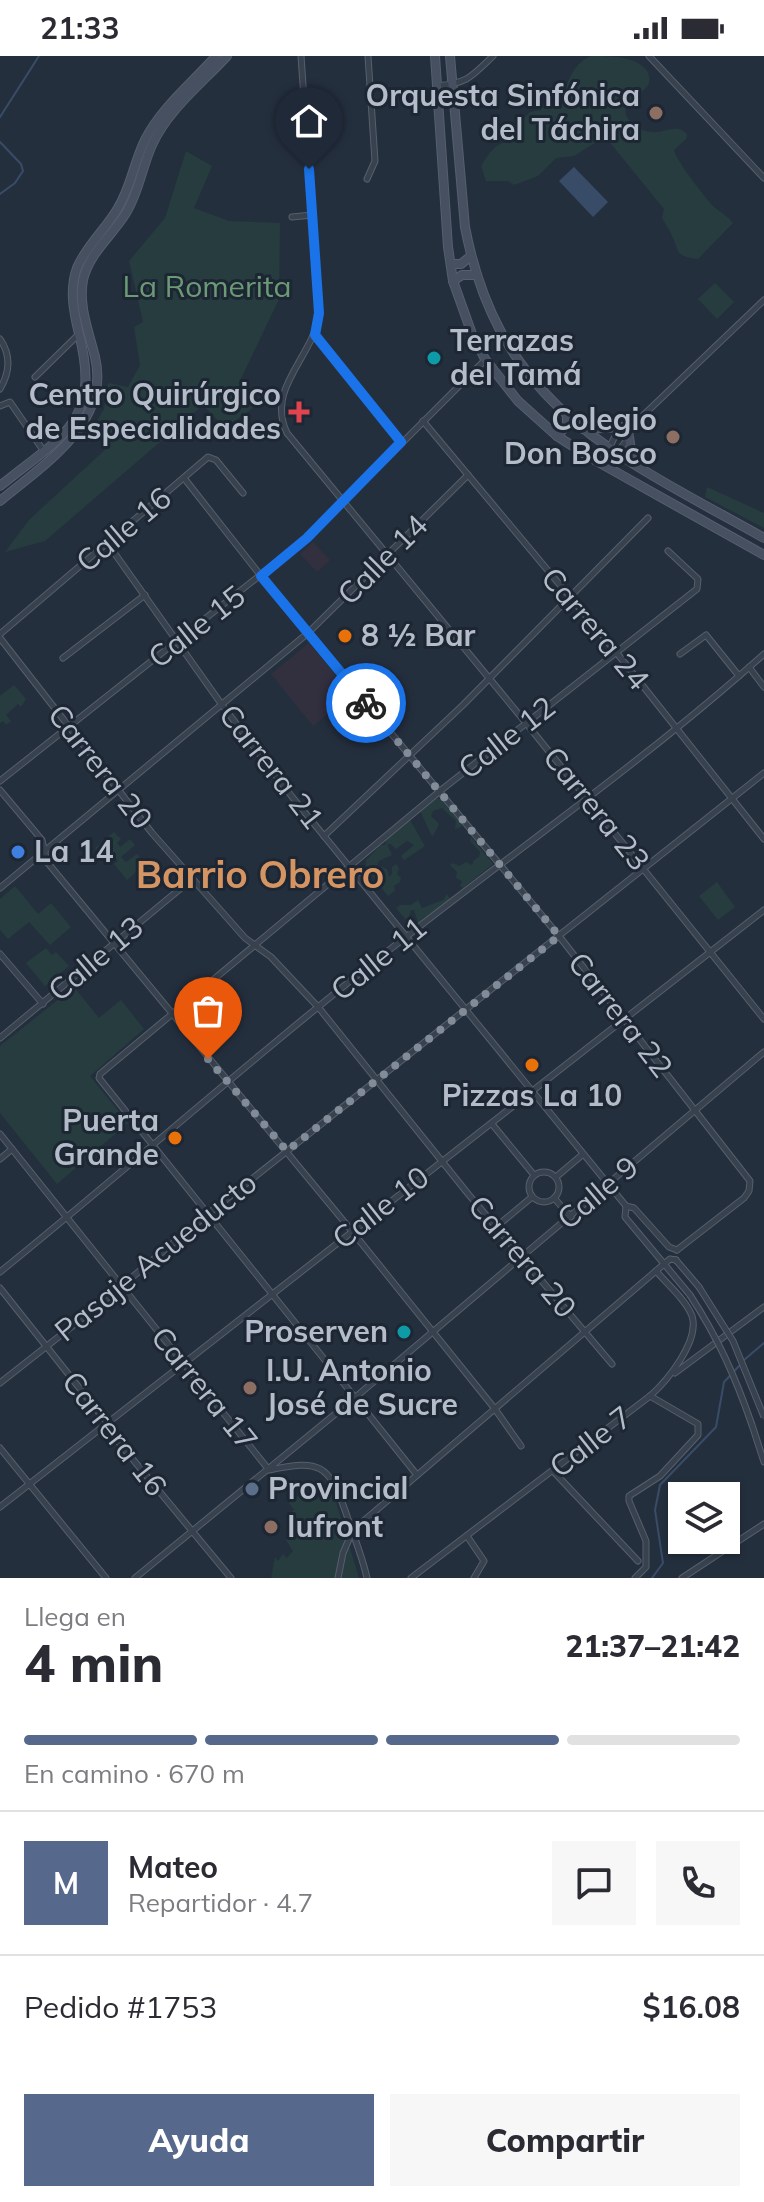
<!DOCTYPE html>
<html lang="es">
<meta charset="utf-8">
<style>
body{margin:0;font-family:Mulish,sans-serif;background:#f7f7f7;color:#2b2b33;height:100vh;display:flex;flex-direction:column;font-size:30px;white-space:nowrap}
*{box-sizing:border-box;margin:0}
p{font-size:26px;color:#7c7c81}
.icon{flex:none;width:44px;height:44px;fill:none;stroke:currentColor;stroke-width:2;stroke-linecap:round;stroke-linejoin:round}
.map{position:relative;height:1522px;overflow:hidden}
.side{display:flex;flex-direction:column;background:#fff;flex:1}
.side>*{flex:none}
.buttons{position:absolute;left:668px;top:1426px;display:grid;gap:16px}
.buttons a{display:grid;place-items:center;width:72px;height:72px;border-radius:0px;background:#fff;box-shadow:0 2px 6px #0004;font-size:40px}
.pin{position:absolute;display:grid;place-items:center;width:68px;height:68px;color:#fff;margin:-82px -34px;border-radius:50% 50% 50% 0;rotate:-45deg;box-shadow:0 0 8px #0007}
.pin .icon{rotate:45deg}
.courier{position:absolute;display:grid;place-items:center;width:80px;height:80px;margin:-40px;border:6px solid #1a73e8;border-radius:50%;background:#fff;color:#222;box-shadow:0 2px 10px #0007}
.summary em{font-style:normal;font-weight:800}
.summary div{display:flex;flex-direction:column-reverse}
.summary{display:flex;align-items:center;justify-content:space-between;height:136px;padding:0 24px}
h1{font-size:52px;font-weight:800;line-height:60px}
.bar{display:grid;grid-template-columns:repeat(4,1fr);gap:12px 8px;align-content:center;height:96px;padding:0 24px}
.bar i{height:10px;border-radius:6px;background:#e1e1e2}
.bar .on{background:#56698c}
.bar p{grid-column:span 4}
.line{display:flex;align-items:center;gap:20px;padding:0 24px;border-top:2px solid #e1e1e2}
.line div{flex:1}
.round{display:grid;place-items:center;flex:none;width:84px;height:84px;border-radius:0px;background:#f7f7f7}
.action{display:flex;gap:16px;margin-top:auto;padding:16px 24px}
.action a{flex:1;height:92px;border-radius:0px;background:#56698c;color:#fff;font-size:32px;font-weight:800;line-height:92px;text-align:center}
.action a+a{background:#f7f7f7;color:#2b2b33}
.status{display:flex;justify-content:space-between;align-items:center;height:56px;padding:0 40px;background:#fff;direction:ltr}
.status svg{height:22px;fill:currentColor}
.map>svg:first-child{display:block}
.medical{fill:#32303f}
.green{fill:#263c3f}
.water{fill:#394c67}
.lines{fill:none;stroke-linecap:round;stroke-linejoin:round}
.stream{stroke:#394c67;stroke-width:2}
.minor-casing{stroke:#565f6c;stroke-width:7}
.secondary-casing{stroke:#565f6c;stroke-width:10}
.minor{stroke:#38414e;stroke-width:5}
.secondary{stroke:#465061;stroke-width:8}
.minor-bridge-casing{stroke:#565f6c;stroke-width:7;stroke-linecap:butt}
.minor-bridge{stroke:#38414e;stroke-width:5}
.done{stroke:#828b98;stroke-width:8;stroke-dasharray:0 14.4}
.route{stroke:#1a73e8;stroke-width:10}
.education-dot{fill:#8d6e63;stroke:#1d2633;stroke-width:3}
.culture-dot{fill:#0f9aa8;stroke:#1d2633;stroke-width:3}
.health-dot{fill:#e0444e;stroke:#1d2633;stroke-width:3}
.food-dot{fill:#e8710a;stroke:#1d2633;stroke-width:3}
.shop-dot{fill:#3f7fe0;stroke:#1d2633;stroke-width:3}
.service-dot{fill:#5c6f8a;stroke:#1d2633;stroke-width:3}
.labels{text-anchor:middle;stroke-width:6;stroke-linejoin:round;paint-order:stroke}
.poi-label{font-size:30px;font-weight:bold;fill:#b4bcc9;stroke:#1d2633;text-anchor:start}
.park-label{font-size:30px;fill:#6b9a76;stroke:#1d2633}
.street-label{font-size:30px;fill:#b4bcc9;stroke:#1d2633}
.district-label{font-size:38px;font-weight:bold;fill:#d59563;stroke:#1d2633}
</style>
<div class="status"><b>21:33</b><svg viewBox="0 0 49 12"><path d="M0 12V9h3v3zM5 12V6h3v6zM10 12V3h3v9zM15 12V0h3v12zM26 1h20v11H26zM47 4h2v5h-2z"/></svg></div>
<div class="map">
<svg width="764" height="1522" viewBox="0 0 764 1522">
<rect width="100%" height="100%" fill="#242f3e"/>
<g class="medical">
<path d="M313 486 330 504 317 516 300 498Z"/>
<path d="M309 587 351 638 313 670 271 618Z"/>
</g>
<g class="green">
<path d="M591 0C610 0 637 0 647 15 649 18 650 23 649 27 644 40 613 47 631 66 656 90 672 62 687 78L686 83 674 94C675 103 706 143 714 151 721 157 728 160 733 167L698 203C673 200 680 195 672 180 670 174 665 168 662 162L664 153 607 83 593 88 574 100 556 102 538 120 514 129 508 125H486L481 110C490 95 496 87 513 84L518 69 530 56 541 54 548 37 557 28 566 32C570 18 577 6 591 0Z"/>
<path d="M186 95 212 110 194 152 229 165 280 167 279 243 239 327 253 352 225 372 203 349 45 485 5 496 29 464 109 390 92 373 104 353 108 327 128 331 140 309 134 271 143 266 129 205 165 162Z"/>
<path d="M715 227 734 246 717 263 698 243Z"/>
<path d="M707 431 764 457V472L705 441Z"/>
<path d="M14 629 26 643 21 651 18 648 6 659 11 665 6 669 3 665 0 667V640Z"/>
<path d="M435 742 441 743 462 768 461 771 455 773 456 765 442 752 433 755 431 760 439 768 433 780 431 778 420 755Z"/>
<path d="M410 764 425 790 404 804 401 800 414 789 407 785 396 793 391 788H387L392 799 379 805 377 809 387 813 389 821 392 818V811L396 808 399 812 397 818 401 822 400 826 394 830 395 835 388 840 366 812V804L380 790 386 788 385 783Z"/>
<path d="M114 776 121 783 117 787 120 791 130 783 135 789 121 801 126 806 137 798 145 808 127 824 114 808 118 805 112 798 105 803 95 792Z"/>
<path d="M471 781 493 808 463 832 460 830 462 825 456 822 457 816 450 809 453 807 459 810 466 806 472 809 474 804 479 801 480 796 470 785Z"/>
<path d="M717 826 735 851 718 864 699 840Z"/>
<path d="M15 830 38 858 51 847 71 871 50 889 29 866 8 883 0 874V843Z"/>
<path d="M447 838 451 845 419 869 414 854H411L409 861 414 866 411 870 396 852 400 849H411L418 844 422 852 443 844Z"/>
<path d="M46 892 52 899 56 896 69 910 45 930 26 907Z"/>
<path d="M74 931 99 962 121 944 144 973 90 1020 128 1067 57 1128 0 1057V990Z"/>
<path d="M329 1432 336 1446 359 1522H271L275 1501 278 1505 283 1498 287 1502 293 1495 286 1484 293 1475 289 1470 292 1467 287 1460 294 1454 289 1447 294 1442 308 1437 316 1444Z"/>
</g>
<path class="water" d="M574 111 608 146 593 161 559 125Z"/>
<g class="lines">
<g class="stream">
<path d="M0 61 39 0"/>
<path d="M0 86 21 108 23 115 15 127 0 138"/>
<path d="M744 1304 764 1287"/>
<path d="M652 1522 663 1507 655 1454 660 1429 716 1371 724 1326 740 1309"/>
</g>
<defs>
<g id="minor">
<path d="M301 0 319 257C315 300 265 331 287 377L526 667 764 963"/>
<path d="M649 0 764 122"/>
<path d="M437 30C468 27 471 21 493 0"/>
<path d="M367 123 375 105 368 0"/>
<path d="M292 161 312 159"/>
<path d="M315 279 401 386"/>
<path d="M0 283C11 299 10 316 0 333"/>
<path d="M35 321 79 278"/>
<path d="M0 350 10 346 43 394"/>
<path d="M423 365 616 596 764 783"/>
<path d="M614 394 620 393 629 381 632 370 764 244"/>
<path d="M602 408C612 392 611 373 632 370"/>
<path d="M184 422 261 520 559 880 750 1125 749 1135 744 1142 677 1194"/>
<path d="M108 488 222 649 293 742 626 1150 625 1161 690 1239"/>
<path d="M0 578 208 401 216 404 243 437"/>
<path d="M0 582 152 777 245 882 271 901 319 952 469 1139 612 1308"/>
<path d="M680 598 706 579 739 620"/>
<path d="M63 602 145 539"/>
<path d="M749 611 764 631"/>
<path d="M0 725 307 482 485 304"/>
<path d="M0 734 42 784 47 806 351 1174 495 1353 521 1390"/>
<path d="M324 780 463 649 648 462"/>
<path d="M0 832 308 577 468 419"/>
<path d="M0 898 43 948"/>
<path d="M0 982 192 823"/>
<path d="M492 1068 534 1119"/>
<path d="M0 1078 269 1414C320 1403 329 1408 346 1457 353 1479 362 1499 367 1522"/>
<path d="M0 1103 12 1093"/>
<circle cx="544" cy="1131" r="15"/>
<path d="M556 1121 582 1099"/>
<path d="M554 1142 571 1161"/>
<path d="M626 1150 634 1152 669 1191 677 1194"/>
<path d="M496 1171 532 1141"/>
<path d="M676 1204 699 1231"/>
<path d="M0 1216C137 1105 268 988 407 880 526 787 651 699 764 598"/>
<path d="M0 1232 108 1368 116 1383 231 1522"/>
<path d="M675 1317 764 1251"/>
<path d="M0 1327 94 1253 209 1157 764 717"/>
<path d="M752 1369 764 1406"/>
<path d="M0 1392 106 1522"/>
<path d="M553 1415 638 1505"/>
<path d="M417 1419 99 1022 100 1018 440 735 697 533 698 523 668 495"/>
<path d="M0 1451 764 854"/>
<path d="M467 1480 484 1505 474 1522"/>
<path d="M135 1522 345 1350 764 996"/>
<path d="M338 1522 343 1497 353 1474 670 1203 676 1204"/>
<path d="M411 1522 650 1340C667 1325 700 1285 692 1260 686 1244 667 1228 656 1215"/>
<path d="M635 1522 646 1511V1485L629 1445V1440L660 1420 698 1379V1368L650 1340"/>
<path d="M682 1522 764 1468"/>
</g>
<g id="secondary">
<path d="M435 0 448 191 453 225 472 278 485 303 518 345 557 380 591 402 764 499"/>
<path d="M450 0 465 171C500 353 618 400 764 482"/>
<path d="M451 208H461L471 200"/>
<path d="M453 225 462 219H477"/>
<path d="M583 373 623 371"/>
<path d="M557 380 567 369V361"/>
<path d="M629 381 633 407"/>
<path d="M0 430C61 380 102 367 79 278 74 257 69 234 77 212 86 190 106 173 118 152 131 131 134 106 145 84 161 52 192 27 216 0"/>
<path d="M0 445C43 409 111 367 95 301 89 276 78 250 83 224 89 197 112 180 126 157 139 136 142 111 152 89 167 55 202 27 227 0"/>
</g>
</defs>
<use href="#minor" class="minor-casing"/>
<use href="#secondary" class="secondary-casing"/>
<use href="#minor" class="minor"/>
<use href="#secondary" class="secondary"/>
<defs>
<g id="minor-bridge">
<path d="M699 1231 733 1285 764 1361"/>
<path d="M690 1239C718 1282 735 1320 752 1369"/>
</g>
</defs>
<use href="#minor-bridge" class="minor-bridge-casing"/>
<use href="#minor-bridge" class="minor-bridge"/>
</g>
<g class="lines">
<path class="done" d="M208 1003 287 1095 559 880 366 647"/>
<path class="route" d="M309 113 319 257 315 279 401 386 307 482 261 520 366 647"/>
</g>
<g class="education-dot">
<circle cx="656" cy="57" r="8"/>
<circle cx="673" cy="381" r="8"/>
<circle cx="250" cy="1332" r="8"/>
<circle cx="271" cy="1471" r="8"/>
</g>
<g class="culture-dot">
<circle cx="434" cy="302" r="8"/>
<circle cx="404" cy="1276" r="8"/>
</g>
<path class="health-dot" d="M295 344h8v8h8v8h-8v8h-8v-8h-8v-8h8z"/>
<g class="food-dot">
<circle cx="345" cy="580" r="8"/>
<circle cx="532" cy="1009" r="8"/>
<circle cx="175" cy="1082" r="8"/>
</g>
<circle class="shop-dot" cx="18" cy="796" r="8"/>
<circle class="service-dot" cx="252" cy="1433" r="8"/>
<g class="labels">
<g class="poi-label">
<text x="640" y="50" text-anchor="end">Orquesta Sinfónica<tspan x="640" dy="34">del Táchira</tspan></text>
<text x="450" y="295">Terrazas<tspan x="450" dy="34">del Tamá</tspan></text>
<text x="281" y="349" text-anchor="end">Centro Quirúrgico<tspan x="281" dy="34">de Especialidades</tspan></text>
<text x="657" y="374" text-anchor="end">Colegio<tspan x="657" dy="34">Don Bosco</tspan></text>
<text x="361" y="590">8 ½ Bar</text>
<text x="34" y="806">La 14</text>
<text x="532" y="1050" text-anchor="middle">Pizzas La 10</text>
<text x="159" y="1075" text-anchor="end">Puerta<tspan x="159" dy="34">Grande</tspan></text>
<text x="388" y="1286" text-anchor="end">Proserven</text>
<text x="266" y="1325">I.U. Antonio<tspan x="266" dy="34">José de Sucre</tspan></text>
<text x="268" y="1443">Provincial</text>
<text x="287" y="1481">Iufront</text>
</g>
<g class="park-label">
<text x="207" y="241">La Romerita</text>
</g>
<g class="street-label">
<text transform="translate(124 474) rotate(-40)" y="10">Calle 16</text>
<text transform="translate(383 504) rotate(-45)" y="10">Calle 14</text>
<text transform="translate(197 571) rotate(-38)" y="10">Calle 15</text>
<text transform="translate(595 573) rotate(50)" y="10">Carrera 24</text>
<text transform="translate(507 682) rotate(-38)" y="10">Calle 12</text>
<text transform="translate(100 711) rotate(52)" y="10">Carrera 20</text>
<text transform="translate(271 711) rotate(52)" y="10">Carrera 21</text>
<text transform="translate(596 753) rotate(51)" y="10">Carrera 23</text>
<text transform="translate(96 903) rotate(-40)" y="10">Calle 13</text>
<text transform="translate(379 903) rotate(-39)" y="10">Calle 11</text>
<text transform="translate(620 959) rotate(52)" y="10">Carrera 22</text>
<text transform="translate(598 1137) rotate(-40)" y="10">Calle 9</text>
<text transform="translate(381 1152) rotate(-38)" y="10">Calle 10</text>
<text transform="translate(156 1201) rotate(-39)" y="10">Pasaje Acueducto</text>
<text transform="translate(522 1201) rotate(50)" y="10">Carrera 20</text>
<text transform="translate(204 1333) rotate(51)" y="10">Carrera 17</text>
<text transform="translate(114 1378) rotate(52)" y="10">Carrera 16</text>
<text transform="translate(591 1386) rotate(-38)" y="10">Calle 7</text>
</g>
<g class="district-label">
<text x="260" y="832">Barrio Obrero</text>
</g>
</g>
</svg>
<div class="buttons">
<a><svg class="icon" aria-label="layers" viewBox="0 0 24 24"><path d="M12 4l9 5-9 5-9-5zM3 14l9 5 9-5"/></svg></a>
</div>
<div class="pin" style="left:208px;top:1003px;background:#ea580c"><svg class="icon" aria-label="bag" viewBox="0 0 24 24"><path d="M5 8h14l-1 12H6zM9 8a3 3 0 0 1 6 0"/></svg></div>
<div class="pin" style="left:309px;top:113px;background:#1f2937"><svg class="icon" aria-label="home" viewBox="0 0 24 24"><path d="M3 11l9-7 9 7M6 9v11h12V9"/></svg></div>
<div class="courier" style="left:366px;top:647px"><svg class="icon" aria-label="bike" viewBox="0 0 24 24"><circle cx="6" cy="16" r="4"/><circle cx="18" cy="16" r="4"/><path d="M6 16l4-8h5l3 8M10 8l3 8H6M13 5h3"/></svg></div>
</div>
<section class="side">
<div class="summary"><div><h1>4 min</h1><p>Llega en</p></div><em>21:37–21:42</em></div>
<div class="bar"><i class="on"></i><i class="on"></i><i class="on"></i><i></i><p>En camino · 670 m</p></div>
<div class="line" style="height:144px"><b class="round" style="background:#56698c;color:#fff">M</b><div><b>Mateo</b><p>Repartidor · 4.7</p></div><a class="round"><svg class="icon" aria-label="chat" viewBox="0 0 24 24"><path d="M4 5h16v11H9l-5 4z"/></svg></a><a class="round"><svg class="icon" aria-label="phone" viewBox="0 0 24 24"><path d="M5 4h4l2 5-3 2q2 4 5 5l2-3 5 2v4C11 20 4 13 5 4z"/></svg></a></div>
<div class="line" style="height:104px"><div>Pedido #1753</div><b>$16.08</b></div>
<div class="action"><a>Ayuda</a><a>Compartir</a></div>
</section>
